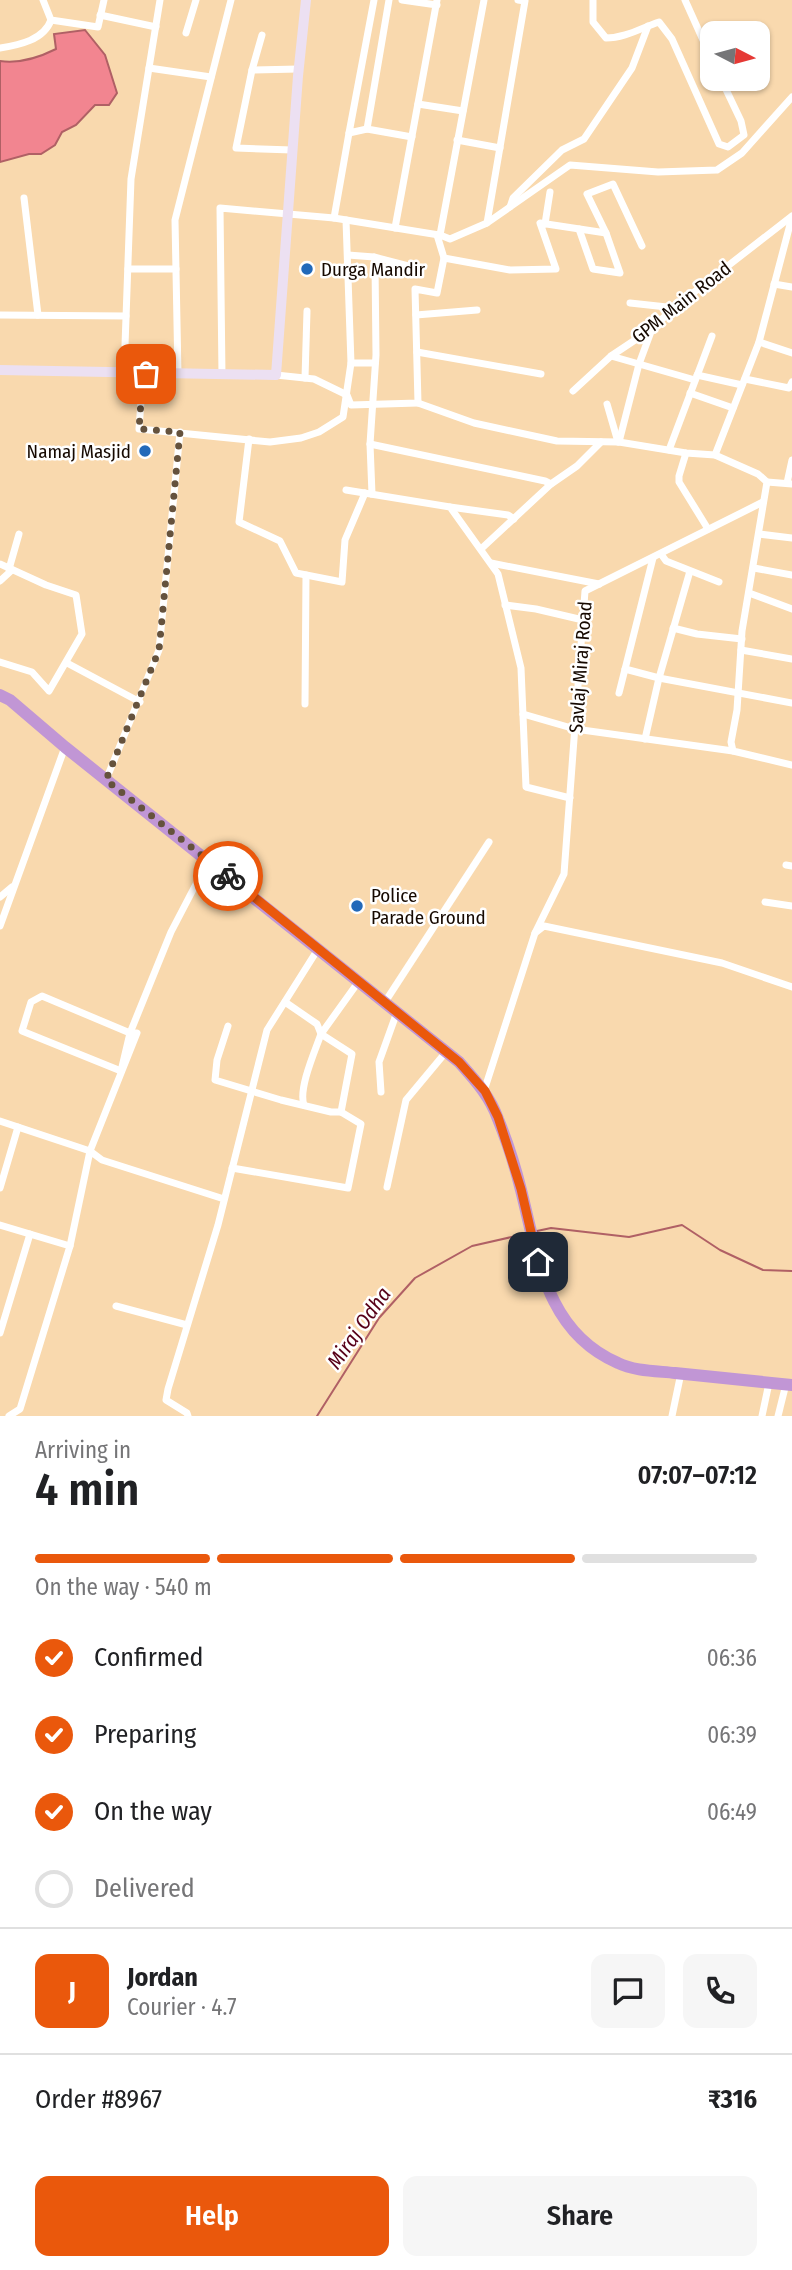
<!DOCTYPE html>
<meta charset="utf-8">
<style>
body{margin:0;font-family:"Fira Sans Condensed",sans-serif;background:#f6f6f6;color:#202124;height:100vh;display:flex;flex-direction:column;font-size:26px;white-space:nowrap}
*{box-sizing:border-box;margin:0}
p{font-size:23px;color:#757577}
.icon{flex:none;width:38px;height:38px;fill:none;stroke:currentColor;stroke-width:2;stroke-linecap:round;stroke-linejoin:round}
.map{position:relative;height:1416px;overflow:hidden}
.details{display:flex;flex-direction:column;background:#fff;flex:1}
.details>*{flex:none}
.needle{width:46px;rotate:96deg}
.controls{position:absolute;left:700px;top:21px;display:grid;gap:14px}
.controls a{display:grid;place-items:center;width:70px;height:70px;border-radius:14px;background:#fff;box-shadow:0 2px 5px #0004;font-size:35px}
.pin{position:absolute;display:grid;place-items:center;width:60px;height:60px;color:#fff;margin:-30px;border-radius:14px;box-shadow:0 4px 10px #0006}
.courier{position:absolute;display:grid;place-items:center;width:70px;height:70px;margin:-35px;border:5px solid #ea580c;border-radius:50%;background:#fff;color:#222;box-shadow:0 2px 9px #0007}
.summary em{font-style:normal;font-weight:600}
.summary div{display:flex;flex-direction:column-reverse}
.summary{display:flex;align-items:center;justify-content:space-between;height:119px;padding:0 35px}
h1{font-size:46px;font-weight:600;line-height:52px}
.bar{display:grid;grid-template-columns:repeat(4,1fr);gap:10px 7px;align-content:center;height:84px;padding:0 35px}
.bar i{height:9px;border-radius:5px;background:#e0e0e0}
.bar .on{background:#ea580c}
.bar p{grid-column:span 4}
.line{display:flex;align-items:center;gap:18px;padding:0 35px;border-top:2px solid #e0e0e0}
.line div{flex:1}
.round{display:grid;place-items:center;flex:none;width:74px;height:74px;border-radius:14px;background:#f6f6f6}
ol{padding:0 35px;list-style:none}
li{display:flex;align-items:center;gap:21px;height:77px}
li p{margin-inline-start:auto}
li .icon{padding:7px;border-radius:50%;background:#ea580c;color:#fff;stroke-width:4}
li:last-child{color:#757577}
li i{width:38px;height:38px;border:4px solid #e0e0e0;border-radius:50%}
.primary-button{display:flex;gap:14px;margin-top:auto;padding:14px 35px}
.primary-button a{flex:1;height:80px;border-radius:14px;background:#ea580c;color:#fff;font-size:28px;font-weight:600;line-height:80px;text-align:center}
.primary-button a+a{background:#f6f6f6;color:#202124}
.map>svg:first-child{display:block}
.water{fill:#f28590;stroke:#b06065;stroke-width:2}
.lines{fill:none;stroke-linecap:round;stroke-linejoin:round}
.stream{stroke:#b06065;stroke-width:2}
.street{stroke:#fff;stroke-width:7}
.secondary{stroke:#ece0f2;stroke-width:10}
.highway{stroke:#c196d5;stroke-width:12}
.done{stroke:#65523d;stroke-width:7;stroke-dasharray:0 12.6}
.route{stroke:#ea580c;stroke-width:9}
.poi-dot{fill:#2269b9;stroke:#fff;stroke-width:2.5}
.labels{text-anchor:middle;stroke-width:5;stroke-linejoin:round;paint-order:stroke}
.poi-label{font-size:19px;fill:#160900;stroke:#fff;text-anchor:start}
.street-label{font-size:19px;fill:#160900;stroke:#fff}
.water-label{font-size:21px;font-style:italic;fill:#570018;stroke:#fff}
</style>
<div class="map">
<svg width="792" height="1416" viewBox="0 0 792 1416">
<rect width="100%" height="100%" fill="#f9d9ae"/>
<path class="water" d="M85 30 105 55 117 93 109 105H95L76 125 62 132 55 145 41 154H29L0 162V61C20 64 38 58 56 49L54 34Z"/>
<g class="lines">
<g class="stream">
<path d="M537 1231 551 1228 629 1237 682 1225 720 1250 763 1270 792 1271"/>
<path d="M317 1416 379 1318 415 1278 472 1246 525 1234"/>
</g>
<g class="street">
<path d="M43 0 51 20 98 27 104 0"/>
<path d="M389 0 367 129 412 137"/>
<path d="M402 0 437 5"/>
<path d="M484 0 440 235 450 239 487 223 525 1 518 0"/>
<path d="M593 0V22L606 38C625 38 641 28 659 22L672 39 719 144 728 147 744 135 741 121 721 79"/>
<path d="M685 0 712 60"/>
<path d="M100 15 156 27"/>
<path d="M186 33 196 0"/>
<path d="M0 48C19 45 44 40 51 20"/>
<path d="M149 68 211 77"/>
<path d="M252 70 262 35"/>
<path d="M418 104 463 111"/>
<path d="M367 129 349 133 374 0"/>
<path d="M457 140 500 148"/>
<path d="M292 150 236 148 252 70 298 69"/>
<path d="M24 198 38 315"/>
<path d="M510 207 513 198 562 150 584 139 632 68 648 26"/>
<path d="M334 218 349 133"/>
<path d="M346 220 351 363H375"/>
<path d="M487 223 570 165 658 172 717 170 742 153 792 97"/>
<path d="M545 224 550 192"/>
<path d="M395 228 437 0"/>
<path d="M579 229 593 269 620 273 606 233"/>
<path d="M437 235 444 258 510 270 556 269 540 223 606 233 587 194 613 184 642 246"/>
<path d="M348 255 374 257 375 264 376 355 370 444 372 494"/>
<path d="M374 257 416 268"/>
<path d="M128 269H176"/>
<path d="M774 284 792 287"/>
<path d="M630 303 676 308"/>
<path d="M0 315 126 316"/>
<path d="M416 315 477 310"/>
<path d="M759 342 792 353"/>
<path d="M417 352 541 374"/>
<path d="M611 356 695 380"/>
<path d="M124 373 131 179 160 0"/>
<path d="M143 374 139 429 270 442 301 438 319 432 343 417 351 363"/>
<path d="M178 374 175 220 231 0"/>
<path d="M222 375 220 208 334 218 439 235"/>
<path d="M276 375 314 379 347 395 351 405 418 403 415 289 437 293 444 258"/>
<path d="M697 375 742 385"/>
<path d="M305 378 307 311"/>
<path d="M745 379 789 388 792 382"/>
<path d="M573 391 611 356 647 332 684 300 792 216"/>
<path d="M690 393 733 408"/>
<path d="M418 403 474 423 557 441 619 442 686 453 715 455 758 474 767 482 742 631 737 710 731 742 733 751 792 765"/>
<path d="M607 404 618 442"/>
<path d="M249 439 239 522 280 541 296 573 342 582 345 540 365 493"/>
<path d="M619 442 639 364 652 329"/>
<path d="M370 444 545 481 551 484"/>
<path d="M669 450 712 336"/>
<path d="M686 453 679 476V482L708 529"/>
<path d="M715 455 759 342 792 217"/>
<path d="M767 482 792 484"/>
<path d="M787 483 792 460"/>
<path d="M346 490 450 507 498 574 521 668 526 787 570 798"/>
<path d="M450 507 508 515 514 519"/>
<path d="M759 534 792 538"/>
<path d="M481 549 551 484 577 466 601 442"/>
<path d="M661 554 666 561 719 582"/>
<path d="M491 563 599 584"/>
<path d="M0 564 46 585 76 595 82 634 49 691 32 672 0 662"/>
<path d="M754 568 792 575"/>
<path d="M9 569 19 534"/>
<path d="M0 581 12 570"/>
<path d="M749 593 792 609"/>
<path d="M505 605 536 609 583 620"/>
<path d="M673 628 697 634 742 639"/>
<path d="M741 650 792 659"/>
<path d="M67 663 140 702"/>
<path d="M625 669 659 678 792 703"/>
<path d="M619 693 653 558"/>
<path d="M305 704 306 575"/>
<path d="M523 714 575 729 733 751"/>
<path d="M645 739 659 678 690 571"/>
<path d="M106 780 159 650 180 432"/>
<path d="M786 865 792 866"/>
<path d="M0 897 12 887"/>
<path d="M765 902 792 906"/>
<path d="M0 926 65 747"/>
<path d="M535 933 564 874 585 591 763 502"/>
<path d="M285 1002 317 1024 321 1034C315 1051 298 1089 304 1105"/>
<path d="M385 1002 489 842"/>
<path d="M228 1026 217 1060 215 1080 281 1100 331 1112H341L352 1054 321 1034 359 981"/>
<path d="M121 1071 22 1031 31 1002 42 996 130 1033 171 932 208 861"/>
<path d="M484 1091 535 933 544 926 722 963 792 987"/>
<path d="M381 1092 379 1062 397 1012"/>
<path d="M0 1121 90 1151 137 1033H130L121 1071"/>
<path d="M232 1168 348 1188 361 1124 341 1112"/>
<path d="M387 1187 406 1100 446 1052"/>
<path d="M0 1188 18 1127"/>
<path d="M0 1225 70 1246 20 1409 9 1416"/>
<path d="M70 1246 90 1151 102 1160 224 1199"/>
<path d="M116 1306 187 1325"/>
<path d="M0 1333 30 1234"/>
<path d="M188 1416 187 1413 166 1400 168 1389 218 1225 267 1030 318 949"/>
<path d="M672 1416 681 1373"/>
<path d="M762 1416 769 1383"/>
<path d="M778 1416 786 1384"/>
</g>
<path class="secondary" d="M0 370 276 375 298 76 306 0"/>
<path class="highway" d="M0 695 10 700 65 747 459 1062C475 1080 490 1096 498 1119 507 1141 515 1166 521 1190 538 1257 546 1332 618 1363 634 1371 657 1371 675 1373 714 1377 753 1381 792 1385"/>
</g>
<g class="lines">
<path class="done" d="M146 374H143L139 429 180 432 159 650 106 780 228 876"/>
<path class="route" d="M228 876 459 1062 485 1091 498 1117 521 1189 538 1262"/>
</g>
<g class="poi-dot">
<circle cx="307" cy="269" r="7"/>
<circle cx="145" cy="451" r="7"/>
<circle cx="357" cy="906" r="7"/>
</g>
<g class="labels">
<g class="poi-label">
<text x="321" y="276">Durga Mandir</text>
<text x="131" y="458" text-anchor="end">Namaj Masjid</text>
<text x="371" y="902">Police<tspan x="371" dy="22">Parade Ground</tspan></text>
</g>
<g class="street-label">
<text transform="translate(681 302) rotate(-38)" y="7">GPM Main Road</text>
<text transform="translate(580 667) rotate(-86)" y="7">Savlaj Miraj Road</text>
</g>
<g class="water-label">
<text transform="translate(359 1328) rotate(-55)" y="7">Miraj Odha</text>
</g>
</g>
</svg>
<div class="controls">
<a><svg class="needle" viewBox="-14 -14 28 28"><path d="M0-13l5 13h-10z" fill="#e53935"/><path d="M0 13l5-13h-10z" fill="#757577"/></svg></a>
</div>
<div class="pin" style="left:146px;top:374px;background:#ea580c"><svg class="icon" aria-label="bag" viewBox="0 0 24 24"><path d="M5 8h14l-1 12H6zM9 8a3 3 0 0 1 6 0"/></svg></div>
<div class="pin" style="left:538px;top:1262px;background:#1f2937"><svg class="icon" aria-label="home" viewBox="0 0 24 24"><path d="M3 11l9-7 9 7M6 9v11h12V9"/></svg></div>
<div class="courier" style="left:228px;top:876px"><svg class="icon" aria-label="bike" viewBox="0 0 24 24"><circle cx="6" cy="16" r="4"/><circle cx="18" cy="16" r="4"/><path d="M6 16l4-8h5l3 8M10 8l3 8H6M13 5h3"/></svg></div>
</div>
<section class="details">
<div class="summary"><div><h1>4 min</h1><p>Arriving in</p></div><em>07:07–07:12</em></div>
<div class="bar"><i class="on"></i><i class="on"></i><i class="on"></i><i></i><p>On the way · 540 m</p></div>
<ol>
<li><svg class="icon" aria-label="check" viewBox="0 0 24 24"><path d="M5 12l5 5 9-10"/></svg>Confirmed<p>06:36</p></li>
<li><svg class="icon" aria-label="check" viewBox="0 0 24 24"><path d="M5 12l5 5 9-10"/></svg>Preparing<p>06:39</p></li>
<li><svg class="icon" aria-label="check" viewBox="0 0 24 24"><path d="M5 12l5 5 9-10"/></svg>On the way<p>06:49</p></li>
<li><i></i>Delivered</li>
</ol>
<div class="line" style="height:126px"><b class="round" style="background:#ea580c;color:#fff">J</b><div><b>Jordan</b><p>Courier · 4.7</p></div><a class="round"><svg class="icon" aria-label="chat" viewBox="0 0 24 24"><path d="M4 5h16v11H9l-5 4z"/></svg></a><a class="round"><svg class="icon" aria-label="phone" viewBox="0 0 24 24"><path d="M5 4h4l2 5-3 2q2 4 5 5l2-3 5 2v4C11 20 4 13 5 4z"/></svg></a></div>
<div class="line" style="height:91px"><div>Order #8967</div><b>₹316</b></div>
<div class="primary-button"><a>Help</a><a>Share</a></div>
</section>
